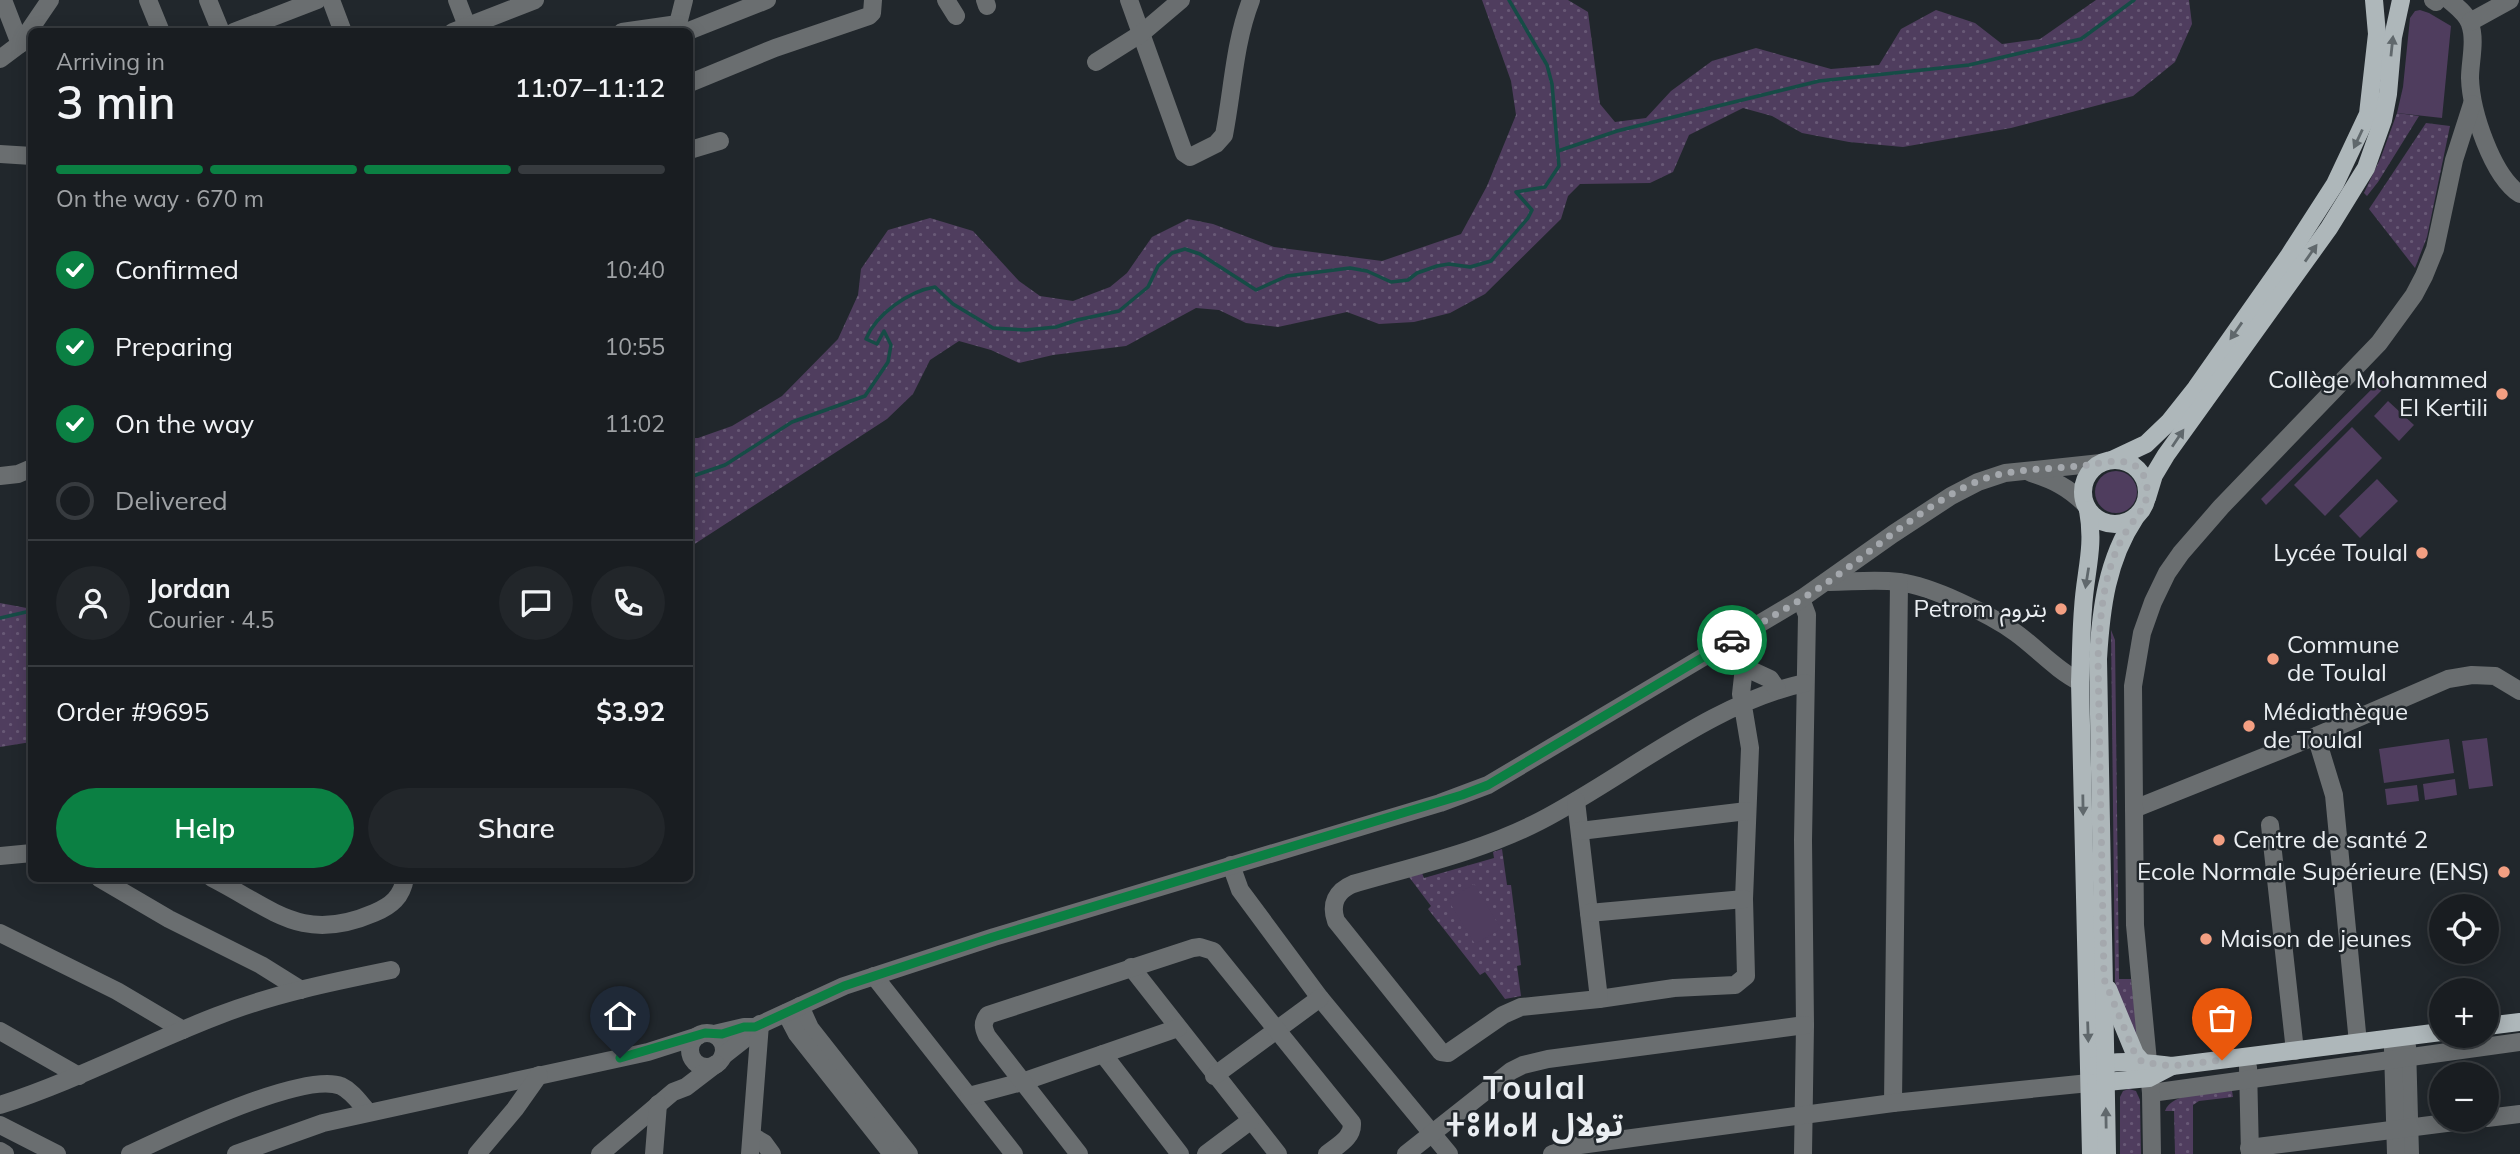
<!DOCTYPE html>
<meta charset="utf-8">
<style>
body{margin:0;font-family:Mulish,"Noto Sans Arabic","Noto Sans Tifinagh",sans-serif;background:#22262a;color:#f1f3f6;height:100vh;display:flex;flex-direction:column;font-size:26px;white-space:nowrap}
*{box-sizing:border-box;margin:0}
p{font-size:23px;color:#9fa2a5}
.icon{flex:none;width:38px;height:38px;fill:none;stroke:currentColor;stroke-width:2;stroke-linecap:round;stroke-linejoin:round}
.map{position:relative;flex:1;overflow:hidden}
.sheet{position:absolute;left:28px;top:28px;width:665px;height:854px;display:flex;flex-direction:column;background:#191d21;border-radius:10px;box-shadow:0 4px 18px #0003,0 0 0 2px #373b3f}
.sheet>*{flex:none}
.tools{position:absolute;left:2429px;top:894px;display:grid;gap:14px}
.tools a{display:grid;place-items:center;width:70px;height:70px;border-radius:50%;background:#191d21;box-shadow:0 4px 18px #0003,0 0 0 2px #373b3f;font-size:35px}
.pin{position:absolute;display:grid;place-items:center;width:60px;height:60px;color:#fff;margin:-72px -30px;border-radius:50% 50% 50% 0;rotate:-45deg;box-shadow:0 0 7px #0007}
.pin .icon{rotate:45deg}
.courier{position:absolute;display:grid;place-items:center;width:70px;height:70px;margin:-35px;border:5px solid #0b8043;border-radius:50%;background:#fff;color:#222;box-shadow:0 2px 9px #0007}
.overview em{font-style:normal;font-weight:600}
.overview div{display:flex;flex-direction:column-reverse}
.overview{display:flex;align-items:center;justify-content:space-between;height:119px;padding:0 28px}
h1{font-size:46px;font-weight:600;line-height:52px}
.bar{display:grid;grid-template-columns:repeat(4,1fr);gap:10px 7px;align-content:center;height:84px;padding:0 28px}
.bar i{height:9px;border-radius:5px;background:#373b3f}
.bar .selected{background:#0b8043}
.bar p{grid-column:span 4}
.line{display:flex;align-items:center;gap:18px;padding:0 28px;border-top:2px solid #373b3f}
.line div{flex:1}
.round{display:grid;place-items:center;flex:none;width:74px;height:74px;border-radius:37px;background:#22262a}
ol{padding:0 28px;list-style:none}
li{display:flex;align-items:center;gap:21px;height:77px}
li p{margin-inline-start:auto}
li .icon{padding:7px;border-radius:50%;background:#0b8043;color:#fff;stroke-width:4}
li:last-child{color:#9fa2a5}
li i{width:38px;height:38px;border:4px solid #373b3f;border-radius:50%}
.button{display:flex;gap:14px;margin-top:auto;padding:14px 28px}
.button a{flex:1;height:80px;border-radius:42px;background:#0b8043;color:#fff;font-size:28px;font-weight:600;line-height:80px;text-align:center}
.button a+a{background:#22262a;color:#f1f3f6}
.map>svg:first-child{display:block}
.grass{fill:url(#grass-dots)}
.green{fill:#4f3d5e}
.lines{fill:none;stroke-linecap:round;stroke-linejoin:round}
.stream{stroke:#164c46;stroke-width:3.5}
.minor{stroke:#6a6e70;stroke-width:18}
.major{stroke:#aeb7ba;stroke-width:18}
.oneway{fill:#60686c}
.done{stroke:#a4a8ad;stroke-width:7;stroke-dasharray:0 12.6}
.route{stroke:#0b8043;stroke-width:9}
.poi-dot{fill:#f39f82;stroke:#21272c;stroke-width:2.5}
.labels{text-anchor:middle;stroke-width:5;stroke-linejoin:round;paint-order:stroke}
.poi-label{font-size:24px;fill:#eaeef2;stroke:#21272c;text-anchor:end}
.district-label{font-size:32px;font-weight:bold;letter-spacing:2px;fill:#eaeef2;stroke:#21272c}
</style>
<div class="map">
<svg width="2520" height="1154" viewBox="0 0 2520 1154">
<defs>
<pattern id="grass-dots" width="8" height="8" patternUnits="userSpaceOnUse" patternTransform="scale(1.75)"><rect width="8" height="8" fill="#4f3d5e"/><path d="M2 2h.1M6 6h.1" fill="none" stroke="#685976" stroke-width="1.8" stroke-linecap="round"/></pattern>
</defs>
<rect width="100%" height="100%" fill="#21272c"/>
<g class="grass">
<path d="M1482 0H1568L1588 12 1600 104 1615 122 1646 118 1671 91 1712 61 1756 48 1831 69 1879 65 1901 29 1936 10 1975 23 2002 44 2040 39 2096 0H2189L2192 24 2175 62 2133 96 2011 128 1903 147 1849 142 1802 133 1772 116 1743 108 1689 135 1673 172 1650 183 1580 184 1568 196 1561 219 1485 294 1450 313 1414 322 1379 324 1347 312 1278 327 1246 323 1219 310 1196 308 1126 346 1053 355 1019 363 991 350 959 341 930 360 913 394 887 419 690 547V438H698L732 426 782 396 838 339 858 295 861 269 888 230 930 218 973 231 1019 281 1040 296 1073 301 1110 287 1127 273 1152 237 1188 219 1213 224 1274 247 1382 261 1461 234 1487 186 1516 115 1511 81Z"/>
<path d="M2397 113 2419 116 2378 182 2367 196 2364 193 2381 157Z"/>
<path d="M2426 123 2450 126 2427 237 2415 268 2369 209Z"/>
<path d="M0 603 32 609 31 742 0 747Z"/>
<path d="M2111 630 2115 640 2119 979H2131L2140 1049 2117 995 2115 981Z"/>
<path d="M1502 849 1507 885H1511L1521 965 1517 966 1521 996 1505 999 1485 972 1480 975 1428 909 1431 906 1409 877 1422 873 1424 878 1494 858 1493 852Z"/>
<path d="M2129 1089 2136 1091 2140 1100 2141 1154H2120V1097L2123 1091Z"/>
<path d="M2232 1091 2233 1097 2199 1101 2193 1105V1154H2175L2174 1111H2165C2172 1091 2214 1093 2232 1091Z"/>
</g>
<g class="green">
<path d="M2420 10 2429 13 2451 26 2442 118 2397 113 2403 87 2410 18 2415 11Z"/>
<path d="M2382 379 2387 385 2266 505 2261 499Z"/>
<path d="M2388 401 2414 425 2399 441 2374 416Z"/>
<path d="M2352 427 2382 458 2325 516 2294 485Z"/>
<circle cx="2116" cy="492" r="21"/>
<path d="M2377 479 2398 501 2360 538 2339 516Z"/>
<path d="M2487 738 2493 786 2469 789 2462 741Z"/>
<path d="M2449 739 2454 773 2384 783 2379 749Z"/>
<path d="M2455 779 2457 795 2425 800 2423 784Z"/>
<path d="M2417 785 2419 801 2387 805 2385 789Z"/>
<path d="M1474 884 1501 929 1475 944 1448 900Z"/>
</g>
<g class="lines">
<g class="stream">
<path d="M1558 151 1617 131 1819 81 1969 65 2081 39 2134 0"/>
<path d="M690 477 725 465 792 422 865 396 888 362 891 345 884 331 877 344 866 339C876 314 909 291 935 287L953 304 993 328 1026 330 1056 327 1077 320 1119 311 1148 287 1158 266 1172 253 1185 249 1200 254 1256 290 1287 276 1350 268 1367 271 1391 282 1408 280 1417 273 1437 266 1449 264 1470 267 1491 261 1528 218 1532 210 1516 192 1545 187 1559 166 1552 84 1547 65 1509 0"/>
<path d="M0 618 26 612 32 615"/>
</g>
<g class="minor">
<path d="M3 0 20 44"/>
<path d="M148 0 161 32"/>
<path d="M208 0 221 32"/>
<path d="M331 0 343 32"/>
<path d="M457 0 467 26"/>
<path d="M946 0 956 16"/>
<path d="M985 0 987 6"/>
<path d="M1129 0 1184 153 1190 157 1216 144 1224 135C1233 89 1234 44 1251 0"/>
<path d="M2433 0 2436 2"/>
<path d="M2449 0C2457 7 2467 14 2470 24 2476 40 2470 62 2470 78 2471 111 2492 176 2520 194"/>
<path d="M2470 22 2510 0"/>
<path d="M234 32 317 0"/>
<path d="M453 32 535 0"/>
<path d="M622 32 678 24"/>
<path d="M676 32 684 0"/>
<path d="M686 32 767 0"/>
<path d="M0 59 20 44 50 0"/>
<path d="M1096 62 1142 33 1181 0"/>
<path d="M690 83 775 48 869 16 872 13 873 0"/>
<path d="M690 150 720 141"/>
<path d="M0 154 32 156"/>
<path d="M2031 473C2053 480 2068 487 2085 504"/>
<path d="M0 476 18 474 32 468"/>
<path d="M1829 582C1851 582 1876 579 1899 582 1931 586 1990 614 2016 633 2038 649 2056 670 2080 682"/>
<path d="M1801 599 1807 615 1803 840 1805 1025 1803 1154"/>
<path d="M1731 641 1744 667 1741 694 1750 748 1744 899 1746 976 1735 985 1674 988 1599 999 1521 1007 1503 1015 1448 1053 1441 1052 1336 921C1330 904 1336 891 1353 884 1415 866 1482 851 1540 821 1625 777 1711 703 1805 683"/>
<path d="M1744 667 1770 679 1777 689"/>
<path d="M2316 736 2334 795 2358 1043"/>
<path d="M1576 801 1599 999"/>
<path d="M2134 809 2316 736 2448 679 2472 675 2495 676 2520 691"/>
<path d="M2270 825 2295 1051"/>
<path d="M1580 831 1747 811"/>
<path d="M0 856 32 853"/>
<path d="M1231 865 1240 890 1320 998 1449 1154"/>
<path d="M99 878 169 919 261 965 301 990"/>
<path d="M212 878C273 909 302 944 374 913 391 906 402 897 405 878"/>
<path d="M1589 913 1744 899"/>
<path d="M0 933 117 991 183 1030"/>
<path d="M1131 967 1278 1154"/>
<path d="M874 976 1014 1154"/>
<path d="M800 1006 810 1028 909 1154"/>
<path d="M786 1013 797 1034 892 1154"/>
<path d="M0 1031 79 1076"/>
<circle cx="707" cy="1050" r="17"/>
<path d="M714 1034 744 1027H755L844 986 994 937 1440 803 1488 785 1801 599 1893 534 1951 496 1978 482 2005 473 2101 463"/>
<path d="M2407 1046 2410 1154"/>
<path d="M2393 1049 2396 1154"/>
<path d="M1103 1054 1180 1154"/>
<path d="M723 1056 751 1034 755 1027"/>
<path d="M2248 1067 2250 1154"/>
<path d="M1214 1076 1320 998"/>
<path d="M2151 1093 2520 1042"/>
<path d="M969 1096 1022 1082 1178 1028"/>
<path d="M1893 1103 1899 582"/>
<path d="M0 1105C75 1081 144 1044 217 1016 273 994 332 982 391 970"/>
<path d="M2487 1118 2520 1114"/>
<path d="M0 1125 57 1154"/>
<path d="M752 1136 764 1143 772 1154"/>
<path d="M2249 1148 2470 1120"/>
<path d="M0 1151 5 1154"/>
<path d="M130 1154C168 1136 304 1071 341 1086 352 1091 360 1103 368 1112"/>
<path d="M236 1154 323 1123 648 1052 698 1036"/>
<path d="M477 1154 515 1109 539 1075"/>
<path d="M600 1154 673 1092 686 1087 716 1064"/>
<path d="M654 1154 658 1104"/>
<path d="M750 1154 760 1024"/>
<path d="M1079 1154 987 1036C983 1027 982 1023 988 1015L1193 948 1200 947 1213 951 1352 1123C1353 1138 1338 1145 1327 1154"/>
<path d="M1206 1154 1250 1121"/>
<path d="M1406 1154 1511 1071 1523 1065 1548 1059 1805 1025"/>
<path d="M1552 1154 1580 1145 1893 1103 2089 1083"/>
<path d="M2152 1154 2151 1093 2135 925 2133 686 2142 633 2153 602 2167 573 2181 553 2221 507 2379 343 2414 295 2424 276 2435 249 2454 160 2472 104"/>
</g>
<g class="major">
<circle cx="2115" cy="492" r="32"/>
<path d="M2112 460 2146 444 2169 422 2196 388 2288 257 2335 184 2368 114 2377 34 2374 0"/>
<path d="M2147 498 2154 475 2166 455 2329 228 2366 168 2383 120 2388 94 2393 37 2401 0"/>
<path d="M2088 510C2095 548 2085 572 2083 609 2081 633 2081 658 2080 682L2091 1154"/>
<path d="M2108 989 2135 1054 2142 1062"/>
<path d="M2487 1026 2520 1022"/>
<path d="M2094 1066C2120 1059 2146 1063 2172 1066L2441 1032"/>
<path d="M2096 1083 2149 1078 2172 1066"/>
<path d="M2107 1154 2098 659C2101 608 2107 560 2135 518"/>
</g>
</g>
<defs><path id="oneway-solid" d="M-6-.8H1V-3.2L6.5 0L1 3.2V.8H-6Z" transform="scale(1.75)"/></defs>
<g class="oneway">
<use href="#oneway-solid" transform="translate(2392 46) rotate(-84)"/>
<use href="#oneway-solid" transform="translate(2358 139) rotate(115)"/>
<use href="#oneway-solid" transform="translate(2311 253) rotate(-55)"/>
<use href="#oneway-solid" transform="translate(2236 331) rotate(125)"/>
<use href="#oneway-solid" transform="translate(2178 438) rotate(-56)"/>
<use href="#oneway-solid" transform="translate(2087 578) rotate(99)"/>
<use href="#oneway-solid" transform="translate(2083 805) rotate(89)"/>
<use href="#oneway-solid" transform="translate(2088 1032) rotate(88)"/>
<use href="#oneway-solid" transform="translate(2106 1118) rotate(-91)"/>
</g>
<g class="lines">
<path class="done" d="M1732 640C1764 621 1797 603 1828 582 1874 550 1926 503 1978 481 2013 467 2051 470 2088 465 2111 461 2143 453 2147 488 2149 507 2133 519 2124 535 2103 572 2100 617 2098 659L2104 979 2135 1054 2142 1062 2172 1066 2222 1060"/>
<path class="route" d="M620 1058 705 1033 722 1034 744 1027H755L844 986 993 937 1462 795 1488 785 1732 640"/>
</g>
<g class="poi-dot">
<circle cx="2502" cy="394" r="7"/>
<circle cx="2422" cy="553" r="7"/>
<circle cx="2061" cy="609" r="7"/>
<circle cx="2273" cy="659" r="7"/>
<circle cx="2249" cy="726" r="7"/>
<circle cx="2219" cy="840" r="7"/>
<circle cx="2504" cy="872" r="7"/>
<circle cx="2206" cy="939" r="7"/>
</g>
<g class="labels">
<g class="poi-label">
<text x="2488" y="388">Collège Mohammed<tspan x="2488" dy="28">El Kertili</tspan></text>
<text x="2408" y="561">Lycée Toulal</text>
<text x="2047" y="617">Petrom بتروم</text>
<text x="2287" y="653" text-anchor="start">Commune<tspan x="2287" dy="28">de Toulal</tspan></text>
<text x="2263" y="720" text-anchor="start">Médiathèque<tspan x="2263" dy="28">de Toulal</tspan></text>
<text x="2233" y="848" text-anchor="start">Centre de santé 2</text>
<text x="2490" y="880">Ecole Normale Supérieure (ENS)</text>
<text x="2220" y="947" text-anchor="start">Maison de jeunes</text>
</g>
<g class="district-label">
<text x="1535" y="1099">Toulal<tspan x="1535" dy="37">ⵜⵓⵍⴰⵍ تولال</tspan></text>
</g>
</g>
</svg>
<div class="tools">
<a><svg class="icon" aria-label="locate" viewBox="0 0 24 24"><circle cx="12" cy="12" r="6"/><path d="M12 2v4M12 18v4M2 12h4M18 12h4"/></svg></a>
<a>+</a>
<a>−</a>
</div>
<div class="pin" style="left:2222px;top:1060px;background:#ea580c"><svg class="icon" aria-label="bag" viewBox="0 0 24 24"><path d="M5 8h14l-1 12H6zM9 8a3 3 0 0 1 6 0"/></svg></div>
<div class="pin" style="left:620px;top:1058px;background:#1f2937"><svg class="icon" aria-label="home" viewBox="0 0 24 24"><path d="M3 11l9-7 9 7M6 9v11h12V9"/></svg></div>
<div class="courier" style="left:1732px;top:640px"><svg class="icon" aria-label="car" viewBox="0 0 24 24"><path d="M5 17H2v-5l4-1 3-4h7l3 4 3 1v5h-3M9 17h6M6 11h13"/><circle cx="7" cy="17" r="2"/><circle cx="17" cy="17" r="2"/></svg></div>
<section class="sheet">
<div class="overview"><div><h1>3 min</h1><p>Arriving in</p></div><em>11:07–11:12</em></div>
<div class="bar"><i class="selected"></i><i class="selected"></i><i class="selected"></i><i></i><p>On the way · 670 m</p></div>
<ol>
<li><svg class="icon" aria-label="check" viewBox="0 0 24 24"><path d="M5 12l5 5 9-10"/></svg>Confirmed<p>10:40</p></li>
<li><svg class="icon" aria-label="check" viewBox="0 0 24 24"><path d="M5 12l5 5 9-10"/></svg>Preparing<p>10:55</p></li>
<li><svg class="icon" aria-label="check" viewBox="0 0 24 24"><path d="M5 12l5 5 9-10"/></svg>On the way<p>11:02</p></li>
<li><i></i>Delivered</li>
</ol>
<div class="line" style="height:126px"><a class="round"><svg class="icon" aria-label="person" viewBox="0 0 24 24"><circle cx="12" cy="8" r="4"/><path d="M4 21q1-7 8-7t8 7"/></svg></a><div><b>Jordan</b><p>Courier · 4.5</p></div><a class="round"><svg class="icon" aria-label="chat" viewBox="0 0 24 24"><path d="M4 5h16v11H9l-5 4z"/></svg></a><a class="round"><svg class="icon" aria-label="phone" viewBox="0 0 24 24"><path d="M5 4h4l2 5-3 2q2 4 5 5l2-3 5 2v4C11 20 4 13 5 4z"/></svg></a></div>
<div class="line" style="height:91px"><div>Order #9695</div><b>$3.92</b></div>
<div class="button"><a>Help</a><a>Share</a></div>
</section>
</div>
